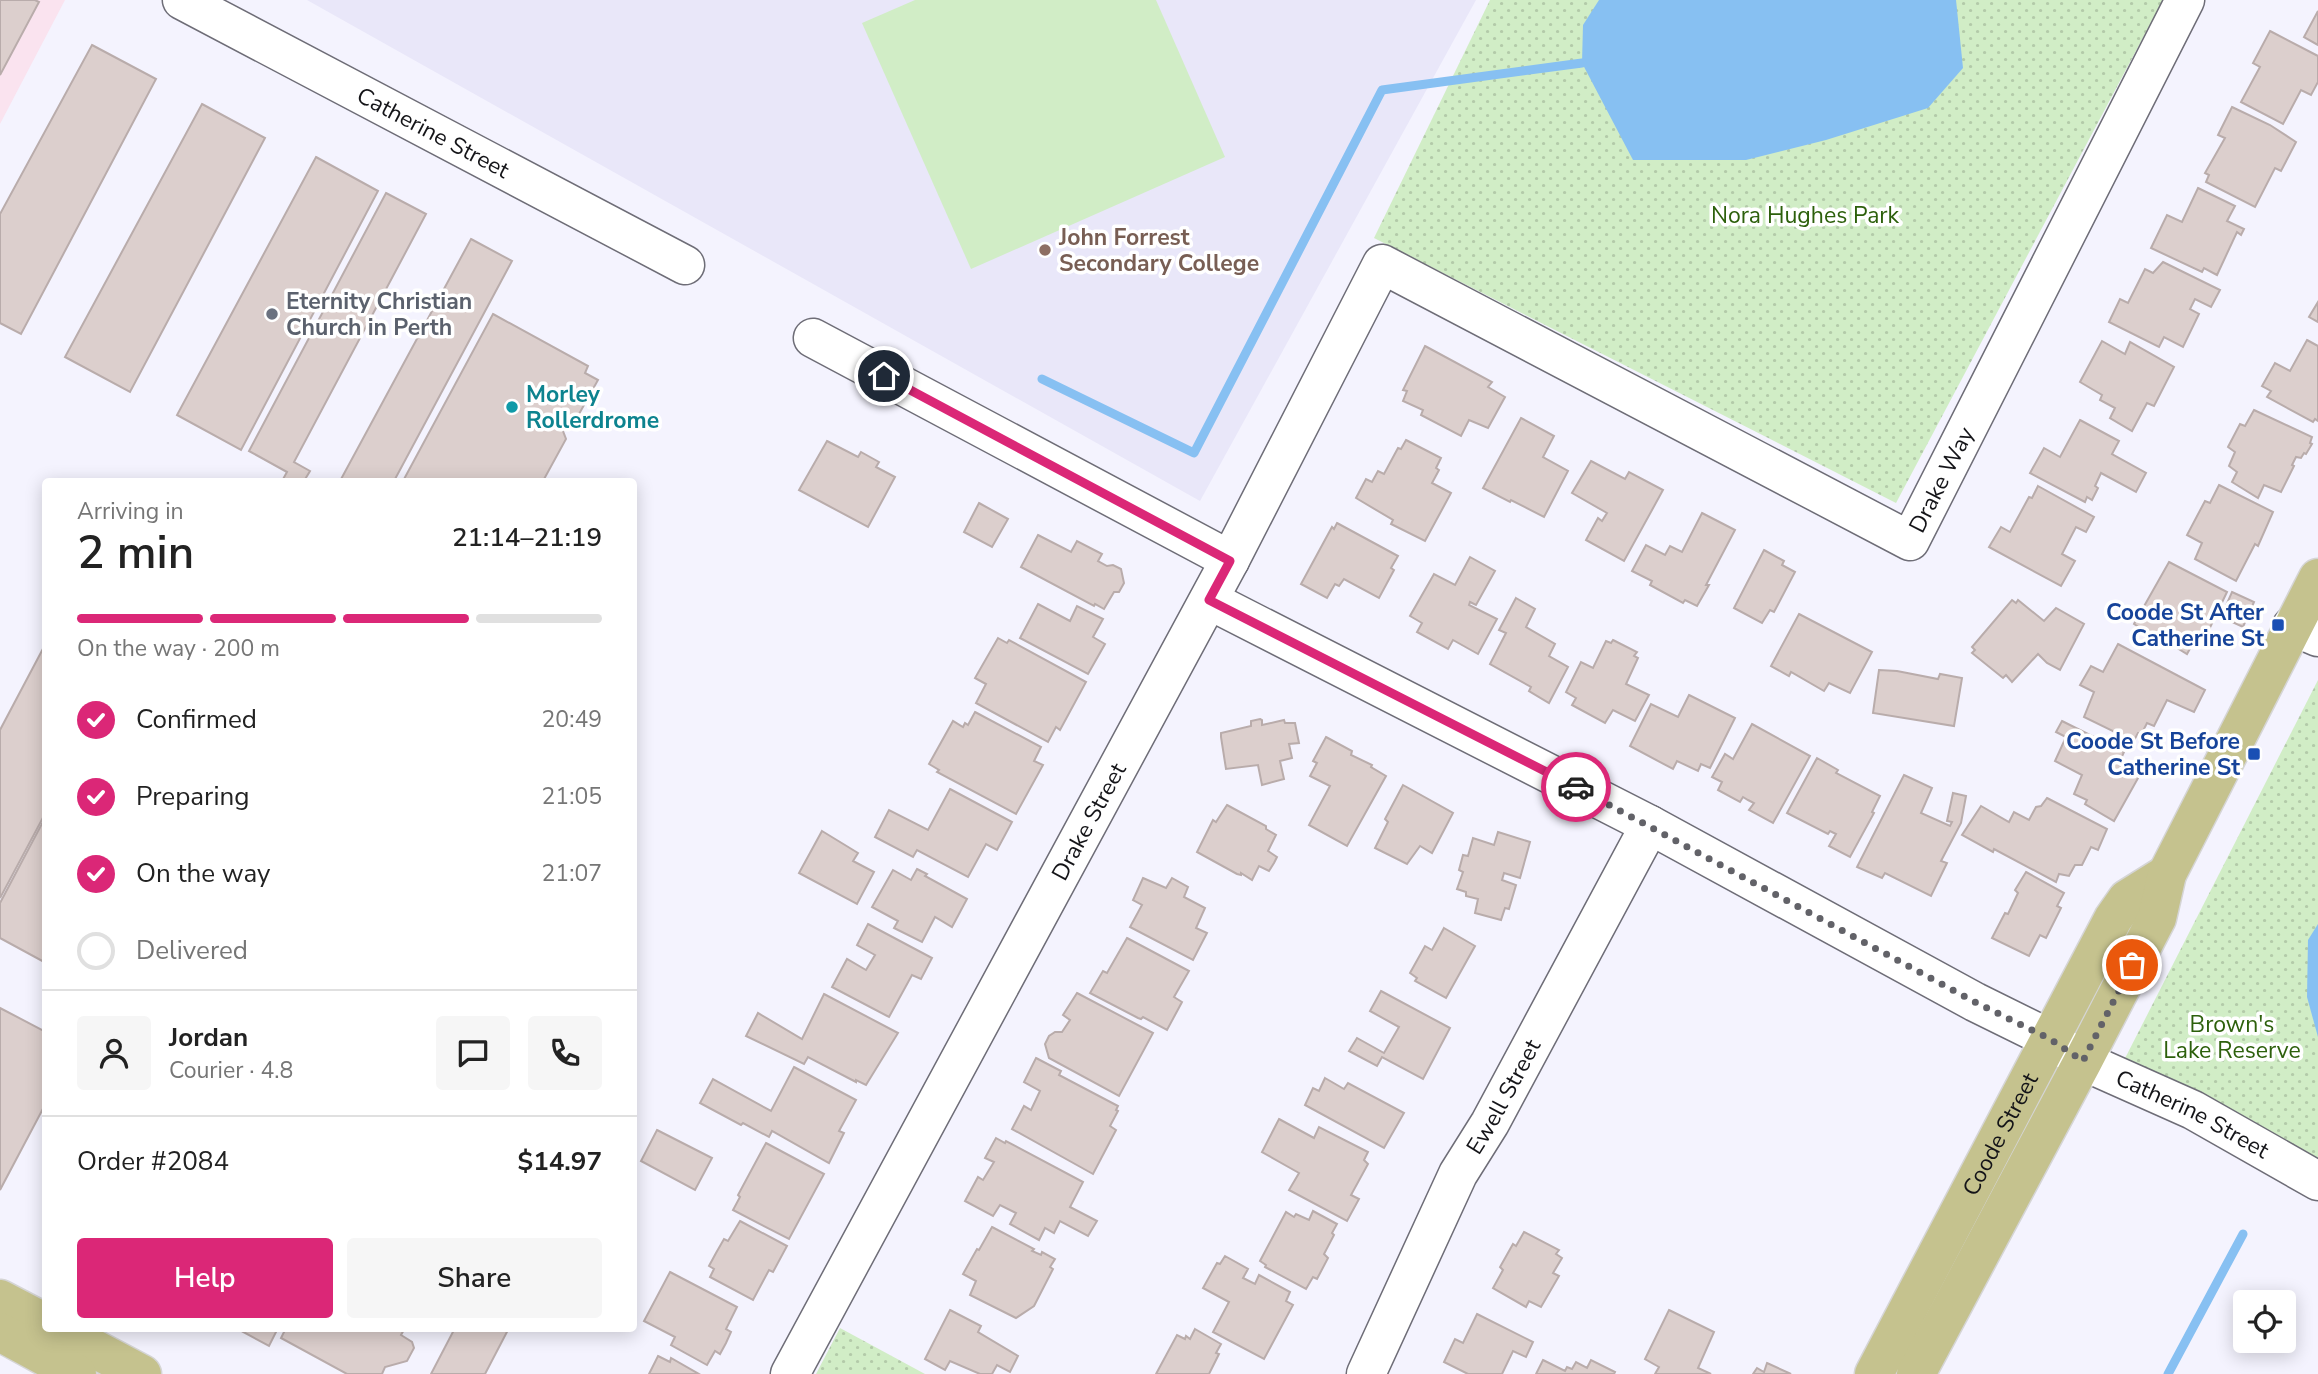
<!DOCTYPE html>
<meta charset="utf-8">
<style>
body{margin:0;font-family:"Nunito Sans",sans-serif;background:#f6f6f6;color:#222;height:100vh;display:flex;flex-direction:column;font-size:26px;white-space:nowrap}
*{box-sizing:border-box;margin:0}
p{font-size:23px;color:#767676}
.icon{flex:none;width:38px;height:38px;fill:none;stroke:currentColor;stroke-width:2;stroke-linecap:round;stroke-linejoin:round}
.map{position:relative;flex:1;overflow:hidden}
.details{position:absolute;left:42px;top:478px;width:595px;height:854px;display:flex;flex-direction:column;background:#fff;border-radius:7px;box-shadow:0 4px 18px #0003}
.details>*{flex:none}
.fabs{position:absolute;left:2233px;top:1290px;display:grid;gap:14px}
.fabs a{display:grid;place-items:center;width:63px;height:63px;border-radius:7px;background:#fff;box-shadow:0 4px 18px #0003;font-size:35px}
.pin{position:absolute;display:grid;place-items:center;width:60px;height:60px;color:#fff;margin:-30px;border:4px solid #fff;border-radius:50%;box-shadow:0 2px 7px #0007}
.courier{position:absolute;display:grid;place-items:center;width:70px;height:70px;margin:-35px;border:5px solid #db2777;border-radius:50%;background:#fff;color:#222;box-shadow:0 2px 9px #0007}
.head em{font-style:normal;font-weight:600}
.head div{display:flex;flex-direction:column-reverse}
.head{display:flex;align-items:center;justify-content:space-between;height:119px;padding:0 35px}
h1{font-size:46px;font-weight:600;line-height:52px}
.bar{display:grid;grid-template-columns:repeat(4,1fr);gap:10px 7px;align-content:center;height:84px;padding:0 35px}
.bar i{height:9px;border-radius:5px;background:#e0e0e0}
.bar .current{background:#db2777}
.bar p{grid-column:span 4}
.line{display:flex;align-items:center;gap:18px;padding:0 35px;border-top:2px solid #e0e0e0}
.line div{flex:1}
.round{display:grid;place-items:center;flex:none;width:74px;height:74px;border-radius:7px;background:#f6f6f6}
ol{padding:0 35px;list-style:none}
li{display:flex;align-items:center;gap:21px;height:77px}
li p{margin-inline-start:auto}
li .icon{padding:7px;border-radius:50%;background:#db2777;color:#fff;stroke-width:4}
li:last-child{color:#767676}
li i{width:38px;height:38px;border:4px solid #e0e0e0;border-radius:50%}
.cta{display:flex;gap:14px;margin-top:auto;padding:14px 35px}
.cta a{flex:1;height:80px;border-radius:7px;background:#db2777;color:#fff;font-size:28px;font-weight:600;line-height:80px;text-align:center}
.cta a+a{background:#f6f6f6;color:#222}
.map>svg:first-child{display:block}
.commercial{fill:#fae3ef}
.built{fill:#e9e7f9}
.grass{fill:#d1edc6}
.park{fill:url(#park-dots)}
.water{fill:#87c0f2}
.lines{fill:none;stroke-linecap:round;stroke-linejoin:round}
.stream{stroke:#87c0f2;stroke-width:9}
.building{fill:#dccfcd;stroke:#b9acab;stroke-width:2}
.minor-casing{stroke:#6e6d77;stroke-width:41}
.major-casing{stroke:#d5d5d5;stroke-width:41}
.minor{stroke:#fff;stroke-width:38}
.major{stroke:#c5c28e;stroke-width:38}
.done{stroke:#626268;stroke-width:7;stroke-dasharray:0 12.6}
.route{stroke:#db2777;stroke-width:9}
.education-dot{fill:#8d6e63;stroke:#fff;stroke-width:2.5}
.worship-dot{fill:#6b7280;stroke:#fff;stroke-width:2.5}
.culture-dot{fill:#0f9aa8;stroke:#fff;stroke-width:2.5}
.transit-dot{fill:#1a4fb4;stroke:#fff;stroke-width:2.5}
.labels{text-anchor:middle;stroke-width:7;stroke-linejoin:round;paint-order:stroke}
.street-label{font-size:23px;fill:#141418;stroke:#fff}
.park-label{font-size:23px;fill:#2d600c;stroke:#fff}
.education-label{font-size:23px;font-weight:bold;fill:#785e54;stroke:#fff;text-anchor:start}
.worship-label{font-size:23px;font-weight:bold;fill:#5b616d;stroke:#fff;text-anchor:start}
.culture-label{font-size:23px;font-weight:bold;fill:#0d838f;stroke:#fff;text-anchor:start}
.transit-label{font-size:23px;font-weight:bold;fill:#164399;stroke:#fff;text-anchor:end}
</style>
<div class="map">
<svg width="2318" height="1374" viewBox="0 0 2318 1374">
<defs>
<pattern id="park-dots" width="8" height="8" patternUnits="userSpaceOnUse" patternTransform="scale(1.75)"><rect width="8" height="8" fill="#d1edc6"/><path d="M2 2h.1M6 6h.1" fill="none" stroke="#b3caa9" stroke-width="1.8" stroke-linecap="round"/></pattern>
</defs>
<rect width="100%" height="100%" fill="#f4f3fe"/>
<path class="commercial" d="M0 0H65L0 124Z"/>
<path class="built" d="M307 0H1476L1200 501Z"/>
<path class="grass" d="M915 0H1156L1225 157 971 269 862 23Z"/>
<g class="park">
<path d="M1490 0H2163L1896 503 1374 238Z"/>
<path d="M2318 680V1181L2116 1076Z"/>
<path d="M840 1328 925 1374H816Z"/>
</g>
<g class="water">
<path d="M1599 0H1956L1963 68 1928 108 1826 140 1746 160H1633L1582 63 1583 25Z"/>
<path d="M2318 924V1037L2307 997 2308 940Z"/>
</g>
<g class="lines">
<g class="stream">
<path d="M1042 379 1194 453 1382 90 1582 63"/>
<path d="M2168 1374 2243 1234"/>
</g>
</g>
<g class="building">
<path d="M0 0H35L39 2 0 75Z"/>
<path d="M2318 11V45L2304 37Z"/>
<path d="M2270 31 2318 56V82L2311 95 2301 90 2283 124 2241 102 2260 67 2253 63Z"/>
<path d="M92 45 156 79 21 334 0 323V214Z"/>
<path d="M202 104 265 138 130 392 65 357Z"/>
<path d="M2232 107 2270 125 2296 142 2281 171 2275 168 2255 207 2206 182 2209 175 2205 173 2225 138 2218 135Z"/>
<path d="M316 157 378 191 241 450 177 415Z"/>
<path d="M2198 188 2235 206 2227 221 2244 229 2241 235 2237 232 2217 275 2204 268 2202 272 2151 248 2167 215 2182 222Z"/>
<path d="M386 193 426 214 294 462 310 471 304 481H282L287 472 249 451Z"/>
<path d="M471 239 512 261 394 481H340Z"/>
<path d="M2163 262 2220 290 2211 307 2195 299 2190 309 2199 314 2183 347 2164 337 2159 347 2109 322 2120 299 2128 303 2145 269 2153 273Z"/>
<path d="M2318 302V322L2309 317Z"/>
<path d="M493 314 588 366 585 373 598 380 574 423 570 420 563 431 566 439 543 481H403Z"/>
<path d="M2307 340 2318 346V421L2315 419 2313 422 2267 397 2271 391 2262 386 2275 363 2290 371Z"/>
<path d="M2102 341 2125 354 2130 342 2174 367 2154 406 2147 403 2132 431 2110 418 2115 408 2100 400 2102 395 2080 382Z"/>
<path d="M1425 346 1492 382 1488 387 1505 397 1488 428 1469 420 1461 436 1421 415 1423 410 1403 401 1407 391 1403 390Z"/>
<path d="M2254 410 2312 437 2310 443 2312 444 2306 454 2304 453 2301 458 2296 457 2292 465 2294 466 2281 492 2264 485 2258 498 2232 482 2237 472 2229 466 2235 452 2228 447 2240 424 2245 426Z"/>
<path d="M1521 418 1554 436 1543 457 1568 471 1544 517 1511 500 1510 502 1483 488Z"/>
<path d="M2080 420 2119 441 2112 454 2146 473 2136 492 2101 473 2095 486 2098 488 2092 500 2087 497 2085 502 2030 473 2044 448 2060 457Z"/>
<path d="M1406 440 1441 458 1436 468 1439 470 1432 483 1451 493 1425 541 1391 524 1393 520 1356 498 1366 479 1372 482 1378 471 1384 474 1398 448 1401 449Z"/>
<path d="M827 441 858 457 861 452 879 462 876 467 895 477 868 527 799 490Z"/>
<path d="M1591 461 1625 479 1629 472 1663 490 1624 561 1586 540 1598 518 1602 521 1607 513 1572 493Z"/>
<path d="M2219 485 2273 512 2258 546 2255 544 2236 581 2195 559 2202 543 2187 535 2205 501 2210 503Z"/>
<path d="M2038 486 2094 517 2086 532 2076 527 2062 554 2075 561 2061 586 1989 547 2001 527 2010 532 2029 497 2032 498Z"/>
<path d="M979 503 1008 519 992 547 964 532Z"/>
<path d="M1702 513 1735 530 1706 585H1709L1697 606 1685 600 1683 603 1650 585 1652 581 1632 571 1646 545 1665 555 1670 546 1682 552Z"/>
<path d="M1337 523 1398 556 1391 568 1394 570 1379 598 1344 579 1339 586 1335 584 1327 598 1301 584 1332 527 1334 529Z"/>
<path d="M1038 535 1071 552 1077 541 1102 554 1098 561 1107 566 1113 565 1121 569 1124 583 1119 592H1114L1104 609 1095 604 1094 606 1021 567Z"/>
<path d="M1764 550 1784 561 1782 565 1795 572 1774 612 1770 610 1762 623 1734 608Z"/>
<path d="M1470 557 1495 571 1476 605 1470 602 1469 605 1497 619 1478 654 1453 640 1448 649 1417 632 1422 623 1410 616 1434 574 1455 585Z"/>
<path d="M2169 562 2227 592 2205 638 2198 634 2187 654 2164 640 2162 643 2153 639 2154 637 2134 624Z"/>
<path d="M2232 592 2254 602 2243 627 2221 617Z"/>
<path d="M1516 598 1535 609 1526 627 1555 644 1549 656 1568 667 1549 703 1529 691 1531 687 1490 664 1506 633 1499 630Z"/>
<path d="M2012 600 2016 603 2018 600 2044 621 2056 608 2084 624 2060 670 2047 663 2038 654 2012 682 2006 675 2003 678 1972 653 1975 650 1972 647Z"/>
<path d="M1038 604 1070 621 1077 606 1103 619 1093 637 1105 644 1088 674 1020 638Z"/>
<path d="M1799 614 1872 652 1850 693 1829 683 1824 691 1791 672 1789 676 1771 666Z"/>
<path d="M998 638 1007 643 1009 640 1086 682 1060 730 1056 727 1048 742 976 703 986 684 975 678Z"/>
<path d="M1613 640 1637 652 1634 656 1638 658 1626 684 1649 695 1635 721 1613 710 1605 723 1572 705 1576 698 1566 692 1581 662 1593 668 1606 641 1611 643Z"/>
<path d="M46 643V812L0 898V730Z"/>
<path d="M2118 644 2205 690 2194 712 2167 700 2154 726 2147 723 2142 733H2138L2131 746 2114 737 2115 732 2084 717 2094 692 2080 685 2091 666 2103 672Z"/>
<path d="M1879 670 1897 671 1938 679 1940 674 1962 678 1954 726 1873 713Z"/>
<path d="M1689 695 1735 718 1710 768 1701 764 1698 771 1677 761 1673 769 1630 746 1651 704 1678 717Z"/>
<path d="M975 712 1041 747 1034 761 1043 765 1016 814 937 772 939 770 929 764 953 721 963 727 965 723 968 725Z"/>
<path d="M1260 719 1262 720V725L1284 720 1285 723H1295L1299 743 1289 744 1292 758 1280 761 1284 779 1262 785 1258 765 1226 769 1221 737V733L1251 726V721Z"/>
<path d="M2062 721 2124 752 2120 761 2142 771 2114 821 2085 804 2087 800 2074 794 2082 775 2055 761 2066 737 2056 732Z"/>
<path d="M1752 724 1810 756 1773 823 1749 810 1754 803 1748 800 1743 797 1740 802 1718 790 1722 782 1712 777 1725 754 1733 759Z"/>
<path d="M1326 737 1352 751 1351 755 1372 765 1371 767 1386 776 1347 846 1309 825 1330 786 1310 776 1317 763 1313 761Z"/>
<path d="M1817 758 1838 770 1836 773 1880 796 1872 812 1874 813 1850 857 1829 846 1836 834 1830 831 1828 834 1787 813Z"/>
<path d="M1904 775 1932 788 1921 813 1950 826 1952 822 1947 821 1953 793 1966 796 1961 823 1941 861 1947 863 1931 896 1885 873 1882 878 1857 867Z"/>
<path d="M1403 785 1453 813 1432 853 1420 846 1407 864 1375 848 1388 822 1385 819Z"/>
<path d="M950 789 1012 822 997 850 986 844 968 877 917 850 913 857 875 837 889 810 928 830Z"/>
<path d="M2047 798 2107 829 2098 850 2091 847 2082 865H2075L2069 876 2059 874 2056 882 1994 849 1993 852 1962 835 1981 806 2009 822 2014 812 2029 820 2036 807 2041 806Z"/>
<path d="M1227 805 1266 826V829L1276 835 1268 851 1277 857 1274 863 1269 871 1259 866 1252 880 1241 873V875L1237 874 1197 852 1213 820 1216 822Z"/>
<path d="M46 816V963L0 938V903Z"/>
<path d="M822 831 858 853 853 861 874 872 857 904 799 873Z"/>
<path d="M1498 832 1530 842 1520 878 1504 873 1502 880 1516 885 1509 909 1505 908 1501 920 1475 913 1478 899 1466 896V892L1457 889 1463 872 1459 870 1463 855 1468 856 1473 838 1494 845Z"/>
<path d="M917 869 927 874 925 876 967 899 952 927 935 917 922 942 894 928 898 921 872 907 893 870 911 880Z"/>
<path d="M2026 872 2064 893 2057 906 2061 908 2046 938 2040 935 2029 956 1992 938 2005 913 2008 914 2018 893 2015 890Z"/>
<path d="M1143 878 1166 888 1172 878 1188 887 1184 897 1205 908 1196 928 1207 933 1193 960 1130 927 1142 905 1133 900Z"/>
<path d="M868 924 932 958 921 979 912 975 889 1017 832 987 847 959 866 970 875 955 857 945Z"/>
<path d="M1444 928 1475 946 1446 998 1415 981 1417 978 1410 973 1425 946 1432 950Z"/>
<path d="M1127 938 1189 971 1174 997 1182 1002 1167 1030 1143 1017 1141 1019 1138 1018 1090 993 1103 971 1107 973Z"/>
<path d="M1381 991 1450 1028 1423 1079 1382 1057 1377 1066 1349 1051 1357 1038 1384 1053 1399 1027 1370 1011Z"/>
<path d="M1077 993 1153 1033 1119 1096 1049 1058 1045 1044 1049 1036 1055 1032H1062L1070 1020 1063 1015Z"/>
<path d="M824 994 898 1033 866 1085 856 1080V1082L808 1057 804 1064 746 1036 758 1013 802 1039Z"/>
<path d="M0 1008 46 1032V1103L0 1190Z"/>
<path d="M1036 1058 1061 1071 1059 1075 1118 1106 1116 1110 1118 1111 1110 1126 1116 1130 1093 1174 1012 1129 1024 1106 1031 1110 1040 1091 1024 1082Z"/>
<path d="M794 1067 856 1100 839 1131 844 1133 829 1163 772 1131 769 1137 743 1123 741 1125 700 1103 713 1079 771 1111Z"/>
<path d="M1325 1078 1344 1089 1348 1083 1404 1113 1384 1148 1305 1105 1313 1088 1319 1091Z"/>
<path d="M1279 1119 1314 1138 1319 1127 1368 1152 1364 1160 1368 1164 1351 1195 1359 1199 1347 1221 1289 1190 1299 1173 1262 1152Z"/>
<path d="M657 1130 712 1158 695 1190 641 1161Z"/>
<path d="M996 1138 1005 1143 1006 1141 1083 1182 1070 1207 1097 1221 1088 1236 1060 1221 1054 1233 1045 1228 1039 1240 1010 1224 1016 1213 1000 1205 993 1216 965 1201 978 1177 983 1180 994 1162 985 1158Z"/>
<path d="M766 1143 824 1174 789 1239 733 1210 740 1197 738 1195Z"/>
<path d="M1313 1211 1337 1224 1332 1233 1334 1235 1324 1254 1328 1258 1317 1279 1313 1277 1306 1289 1265 1267 1266 1265 1260 1261 1286 1212 1294 1217 1296 1214 1309 1220Z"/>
<path d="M740 1221 787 1246 773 1272 769 1270 753 1300 710 1277 714 1269 709 1266 716 1253 724 1239 728 1241Z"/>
<path d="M992 1227 1034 1249 1032 1251 1041 1255 1042 1252 1055 1259 1050 1267 1053 1269 1034 1306 1016 1318 970 1295 976 1281 963 1274 977 1249 979 1250Z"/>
<path d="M1524 1232 1559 1250 1556 1254 1562 1258 1553 1273 1559 1276 1541 1307 1529 1301 1526 1307 1493 1288 1503 1270 1500 1267 1513 1244 1516 1246Z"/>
<path d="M1225 1256 1248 1269 1243 1278 1255 1284 1259 1275 1290 1292 1286 1301 1293 1305 1264 1359 1213 1332 1229 1302 1203 1288 1217 1263 1220 1264Z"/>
<path d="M670 1272 737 1307 726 1329 731 1332 726 1343 720 1354 715 1351 707 1365 671 1345 675 1337 644 1321Z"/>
<path d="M950 1310 981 1326 978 1332 1018 1356 1010 1372 997 1365 992 1374H980L950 1361 945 1370 925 1359Z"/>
<path d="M1669 1310 1714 1332 1698 1368 1711 1374H1655L1659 1367 1645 1359Z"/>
<path d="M1477 1314 1533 1342 1526 1357 1513 1351 1502 1374H1468L1444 1362 1455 1339 1463 1343Z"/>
<path d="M236 1328H278L269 1346Z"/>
<path d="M286 1328H405L401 1335 412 1342 414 1348 407 1361 385 1367 382 1374H347L281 1338Z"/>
<path d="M455 1328H509L485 1374H431Z"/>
<path d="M1195 1329 1221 1344 1216 1353 1219 1354 1209 1374H1156L1177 1335 1185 1339 1186 1336 1190 1339Z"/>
<path d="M658 1356 670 1362 671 1358 699 1374H649Z"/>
<path d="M1543 1360 1565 1371 1567 1367 1572 1369 1576 1362 1587 1368 1591 1360 1615 1372 1614 1374H1536Z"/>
<path d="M1767 1363 1791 1374H1753L1757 1368 1764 1372Z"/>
</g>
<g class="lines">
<defs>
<g id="minor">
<path id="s1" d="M182 0 685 265"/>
<path d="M813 338 1230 560"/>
<path id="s2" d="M1209 600 1650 825 1975 1002 2050 1039 2083 1061 2193 1110 2318 1181"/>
<path d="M2292 626 2318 637"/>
<path id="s3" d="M790 1374 1230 560 1382 264 1910 541 2185 0"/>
<path id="s4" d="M1366 1374 1458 1174 1490 1123 1650 825"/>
</g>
<g id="major">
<path d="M0 1299 46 1323"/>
<path d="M55 1328 142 1374"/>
<path d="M0 1332 77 1374"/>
<path id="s5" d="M1874 1374 2113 919 2127 899 2167 874"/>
<path d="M1916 1374 2083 1061 2157 918 2167 874 2318 578"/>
</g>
</defs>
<use href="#minor" class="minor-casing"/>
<use href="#major" class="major-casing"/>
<use href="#minor" class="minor"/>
<use href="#major" class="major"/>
</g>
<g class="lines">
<path class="done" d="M1576 787 1975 1002 2050 1039 2083 1061 2132 965"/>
<path class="route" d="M884 376 1230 561 1209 600 1576 787"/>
</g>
<circle class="education-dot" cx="1045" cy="250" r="7"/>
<circle class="worship-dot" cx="272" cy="314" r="7"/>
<circle class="culture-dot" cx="512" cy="407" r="7"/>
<g class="transit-dot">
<rect x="2271" y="618" width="14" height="14" rx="3.5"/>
<rect x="2247" y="747" width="14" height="14" rx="3.5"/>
</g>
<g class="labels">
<g class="street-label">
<text dy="8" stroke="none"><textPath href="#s1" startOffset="284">Catherine Street</textPath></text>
<text dy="8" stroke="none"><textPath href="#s3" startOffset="1923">Drake Way</textPath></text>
<text dy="8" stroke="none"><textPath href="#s3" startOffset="628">Drake Street</textPath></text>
<text dy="8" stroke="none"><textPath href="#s4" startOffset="310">Ewell Street</textPath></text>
<text dy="8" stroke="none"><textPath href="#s2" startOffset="1110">Catherine Street</textPath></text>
<text dy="8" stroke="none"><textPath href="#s5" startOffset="271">Coode Street</textPath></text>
</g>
<g class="park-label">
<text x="1805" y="223">Nora Hughes Park</text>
<text x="2232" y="1032">Brown's<tspan x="2232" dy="26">Lake Reserve</tspan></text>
</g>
<g class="education-label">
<text x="1059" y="245">John Forrest<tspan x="1059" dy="26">Secondary College</tspan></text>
</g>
<g class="worship-label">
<text x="286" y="309">Eternity Christian<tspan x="286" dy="26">Church in Perth</tspan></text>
</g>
<g class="culture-label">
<text x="526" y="402">Morley<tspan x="526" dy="26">Rollerdrome</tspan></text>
</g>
<g class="transit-label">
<text x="2264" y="620">Coode St After<tspan x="2264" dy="26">Catherine St</tspan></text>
<text x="2240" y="749">Coode St Before<tspan x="2240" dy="26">Catherine St</tspan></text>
</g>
</g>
</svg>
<div class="fabs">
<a><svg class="icon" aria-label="locate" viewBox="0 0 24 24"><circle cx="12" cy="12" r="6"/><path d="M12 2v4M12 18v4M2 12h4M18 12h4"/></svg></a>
</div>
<div class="pin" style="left:2132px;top:965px;background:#ea580c"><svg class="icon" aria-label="bag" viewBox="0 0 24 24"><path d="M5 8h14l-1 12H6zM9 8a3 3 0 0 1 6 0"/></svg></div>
<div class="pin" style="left:884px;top:376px;background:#1f2937"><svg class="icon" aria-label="home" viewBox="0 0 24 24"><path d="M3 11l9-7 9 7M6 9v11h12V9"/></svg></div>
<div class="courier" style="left:1576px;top:787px"><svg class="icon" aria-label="car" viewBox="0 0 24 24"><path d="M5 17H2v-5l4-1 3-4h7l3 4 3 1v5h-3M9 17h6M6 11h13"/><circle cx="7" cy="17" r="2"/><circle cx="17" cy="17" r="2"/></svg></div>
<section class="details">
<div class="head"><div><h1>2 min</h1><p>Arriving in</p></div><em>21:14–21:19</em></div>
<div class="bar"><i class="current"></i><i class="current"></i><i class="current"></i><i></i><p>On the way · 200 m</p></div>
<ol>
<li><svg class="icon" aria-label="check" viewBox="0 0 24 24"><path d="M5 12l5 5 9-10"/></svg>Confirmed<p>20:49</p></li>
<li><svg class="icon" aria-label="check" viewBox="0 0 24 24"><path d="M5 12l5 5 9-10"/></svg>Preparing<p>21:05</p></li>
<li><svg class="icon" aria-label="check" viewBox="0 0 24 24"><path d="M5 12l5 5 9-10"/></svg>On the way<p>21:07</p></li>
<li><i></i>Delivered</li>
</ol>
<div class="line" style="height:126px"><a class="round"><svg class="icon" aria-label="person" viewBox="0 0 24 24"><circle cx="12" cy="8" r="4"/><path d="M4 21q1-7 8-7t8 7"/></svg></a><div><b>Jordan</b><p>Courier · 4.8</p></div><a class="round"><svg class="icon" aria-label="chat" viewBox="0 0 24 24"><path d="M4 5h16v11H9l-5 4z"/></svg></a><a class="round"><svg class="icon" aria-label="phone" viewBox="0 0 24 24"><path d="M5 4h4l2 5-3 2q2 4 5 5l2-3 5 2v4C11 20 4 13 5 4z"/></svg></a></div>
<div class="line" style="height:91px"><div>Order #2084</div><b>$14.97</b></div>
<div class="cta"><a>Help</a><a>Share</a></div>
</section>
</div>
